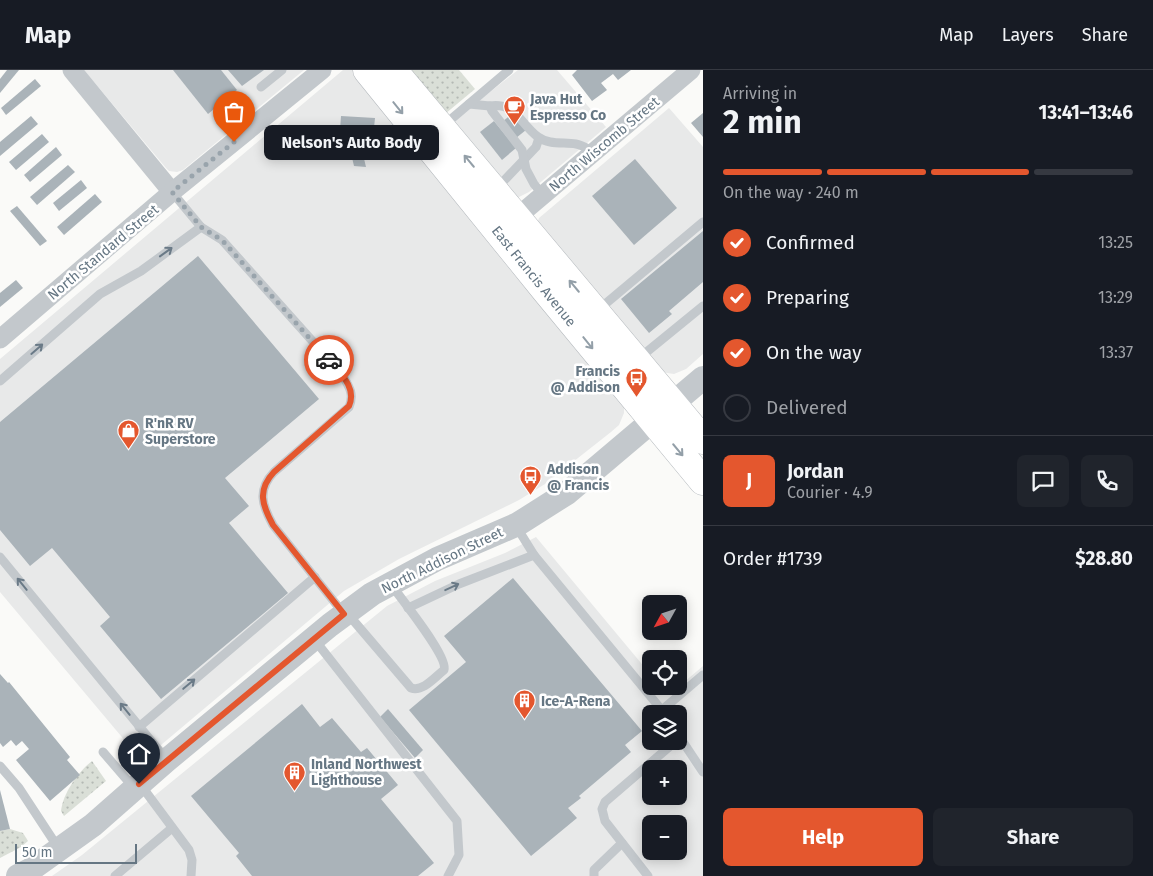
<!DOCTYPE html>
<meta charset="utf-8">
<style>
body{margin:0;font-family:"Fira Sans",sans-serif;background:#20242c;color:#f1f3f6;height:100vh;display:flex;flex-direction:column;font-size:19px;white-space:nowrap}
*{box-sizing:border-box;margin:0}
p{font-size:16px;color:#9ea1a6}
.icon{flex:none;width:28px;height:28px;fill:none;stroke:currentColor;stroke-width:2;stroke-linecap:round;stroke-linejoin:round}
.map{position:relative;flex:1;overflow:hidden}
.side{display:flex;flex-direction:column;background:#171b24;width:450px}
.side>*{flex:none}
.needle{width:32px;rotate:230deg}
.tools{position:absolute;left:642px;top:525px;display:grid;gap:10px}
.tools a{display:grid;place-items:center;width:45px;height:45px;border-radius:8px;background:#171b24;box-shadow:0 2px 12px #0003;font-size:25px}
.scale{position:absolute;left:15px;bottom:12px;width:122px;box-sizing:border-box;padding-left:5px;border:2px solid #657683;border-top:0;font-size:14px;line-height:18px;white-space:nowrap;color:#657683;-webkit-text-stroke:4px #fff;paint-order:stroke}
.pin{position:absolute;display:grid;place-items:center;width:42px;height:42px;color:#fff;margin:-51px -21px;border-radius:50% 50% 50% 0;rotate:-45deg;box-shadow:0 0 5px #0007}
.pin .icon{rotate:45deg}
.courier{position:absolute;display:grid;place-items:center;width:50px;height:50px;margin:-25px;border:4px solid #e4572e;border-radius:50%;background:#fff;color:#222;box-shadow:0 1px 6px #0007}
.bubble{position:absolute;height:35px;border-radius:8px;background:#171b24;box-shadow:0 2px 12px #0003;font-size:16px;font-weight:700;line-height:35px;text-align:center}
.head em{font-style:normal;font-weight:700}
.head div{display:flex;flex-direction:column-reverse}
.head{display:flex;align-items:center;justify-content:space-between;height:85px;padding:0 20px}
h1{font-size:32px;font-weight:700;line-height:38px}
.bar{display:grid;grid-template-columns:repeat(4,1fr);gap:8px 5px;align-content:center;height:60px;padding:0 20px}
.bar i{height:6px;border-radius:4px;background:#363941}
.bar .selected{background:#e4572e}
.bar p{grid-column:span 4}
.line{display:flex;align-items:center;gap:12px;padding:0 20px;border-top:1px solid #363941}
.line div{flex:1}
.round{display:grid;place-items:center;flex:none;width:52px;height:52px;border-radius:8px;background:#20242c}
ol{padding:0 20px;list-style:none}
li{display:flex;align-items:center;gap:15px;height:55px}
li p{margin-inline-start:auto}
li .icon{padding:5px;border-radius:50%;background:#e4572e;color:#fff;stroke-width:4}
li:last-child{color:#9ea1a6}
li i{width:28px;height:28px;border:2px solid #363941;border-radius:50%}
.primary-button{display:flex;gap:10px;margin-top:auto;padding:10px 20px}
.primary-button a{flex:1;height:58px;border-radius:8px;background:#e4572e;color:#fff;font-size:20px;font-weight:700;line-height:58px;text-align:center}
.primary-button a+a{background:#20242c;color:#f1f3f6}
header{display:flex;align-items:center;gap:30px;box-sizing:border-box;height:70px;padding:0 25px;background:#171b24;border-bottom:1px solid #363941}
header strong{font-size:24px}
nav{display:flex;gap:28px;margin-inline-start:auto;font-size:18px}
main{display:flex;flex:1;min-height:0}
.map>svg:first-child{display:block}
.built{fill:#e8e9e9;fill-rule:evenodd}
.grass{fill:url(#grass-dots)}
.building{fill:#aab3b9}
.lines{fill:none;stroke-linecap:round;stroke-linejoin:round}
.primary-casing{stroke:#b5babe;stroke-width:29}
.service{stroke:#c3c8cc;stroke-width:9}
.minor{stroke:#c3c8cc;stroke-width:19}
.tertiary{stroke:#c3c8cc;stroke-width:24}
.primary{stroke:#fff;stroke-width:28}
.oneway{stroke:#939fa8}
.oneway2{stroke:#6a7a87}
.done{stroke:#99a4ac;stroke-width:5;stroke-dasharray:0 9}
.route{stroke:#e4572e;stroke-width:6}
.labels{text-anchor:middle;stroke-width:5;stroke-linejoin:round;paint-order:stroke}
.poi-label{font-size:14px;font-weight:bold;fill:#657683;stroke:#fff;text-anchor:start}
.street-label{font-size:14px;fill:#657683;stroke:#fff}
</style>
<header>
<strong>Map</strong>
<nav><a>Map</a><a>Layers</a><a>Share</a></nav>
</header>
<main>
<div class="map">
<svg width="703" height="806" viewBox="0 0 703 806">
<defs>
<pattern id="grass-dots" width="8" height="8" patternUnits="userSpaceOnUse" patternTransform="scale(1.25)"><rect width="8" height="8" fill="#dadfd7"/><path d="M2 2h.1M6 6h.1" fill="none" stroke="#b4b9b4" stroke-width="1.8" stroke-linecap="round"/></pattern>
</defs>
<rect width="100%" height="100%" fill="#fafaf8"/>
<g class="built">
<path d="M84 0H304L183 100 177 102 169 101 166 98Z"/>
<path d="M343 0H356L624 336V343L619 355 611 362 545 414 519 430 399 489 344 521 142 691 0 522V289Z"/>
<path d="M518 0H557L606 57 529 122 517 128 453 51Z"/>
<path d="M669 38 703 77V284L686 299 674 304 661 302 537 154 539 148 545 143Z"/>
<path d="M536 467 651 605V616H661L669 625 703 596V806H52L82 785 387 536 435 511 505 483ZM651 644H679V671H651ZM651 699H679V726H651ZM651 754H679V781H651Z"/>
</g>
<g class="grass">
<path d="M404 0H459L475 19 445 44Z"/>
<path d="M92 691 106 711 64 746 61 741C63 723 78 702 92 691Z"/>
<path d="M10 759 23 763 28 771 21 777 0 788V761Z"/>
</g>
<g class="building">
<path d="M7 0H19L0 23V9Z"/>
<path d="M173 0H221L237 20 208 44Z"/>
<path d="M228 0H264L242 16Z"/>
<path d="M577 0H631L618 10 613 4 601 13 607 20 592 31 572 5Z"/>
<path d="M35 9 41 16 6 45 1 38Z"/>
<path d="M703 43V67L691 53Z"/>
<path d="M512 44 526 60 516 68 502 52Z"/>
<path d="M31 46 38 54 0 86V72Z"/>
<path d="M341 46 375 48 372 77 361 76 366 97 354 96 349 75H339Z"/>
<path d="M494 51 516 78 502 90 480 62Z"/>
<path d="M42 64 49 72 16 100 9 92Z"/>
<path d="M56 77 62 85 30 112 24 105Z"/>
<path d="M635 89 677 138 634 175 592 126Z"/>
<path d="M68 95 75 102 37 135 30 127Z"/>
<path d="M81 110 87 118 59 141 53 133Z"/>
<path d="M95 124 102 132 64 165 57 157Z"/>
<path d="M17 136 47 171 40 176 10 141Z"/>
<path d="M703 161V212L669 241 672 244 649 263 621 229Z"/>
<path d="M198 186 319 329 225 408 249 436 229 453 288 523 161 629 100 556 110 547 52 478 30 496 0 460V352Z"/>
<path d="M16 210 23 218 0 237V223Z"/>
<path d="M513 508 642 661 625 675 631 682 579 726 581 728 568 738 577 748 531 786 409 640 466 592 444 566Z"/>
<path d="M0 604 8 613 9 612 70 687 67 690 80 705 50 731 16 690 29 679 22 671 16 676 11 670 3 677 0 673Z"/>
<path d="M302 634 320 657 332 648 361 682 367 678 398 715 381 729 434 793 418 806H252L236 786 239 783 191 726Z"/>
<path d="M388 639 423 680 415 688 380 647Z"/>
<path d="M0 720 10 759 0 761Z"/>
</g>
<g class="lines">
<defs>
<g id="primary">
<path d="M367 0 546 221 703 411"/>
<path d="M393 0 703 370"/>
</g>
</defs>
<use href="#primary" class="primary-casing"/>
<g class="service">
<path d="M261 17 282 0"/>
<path d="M469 34 490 36"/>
<path d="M443 56 509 0"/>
<path d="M496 119 536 77 539 68"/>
<path d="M172 122 201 157 222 170 341 303C348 315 355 323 349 337L274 402C257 420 262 435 273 455L344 544"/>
<path d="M543 125 534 114 526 99 522 80 492 41 490 36C516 32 520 54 538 67 549 75 563 72 576 74 582 75 588 79 594 82"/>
<path d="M598 240 703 152"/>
<path d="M638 289 703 236"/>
<path d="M0 311 100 224 141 201 201 157"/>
<path d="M516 456 534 485 665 644"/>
<path d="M0 487 167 690"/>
<path d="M408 538 459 514 534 485"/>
<path d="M347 543 411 618C423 622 435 607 444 600 449 587 400 528 391 514"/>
<path d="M314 569 457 751 459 785 448 806"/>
<path d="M662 640 703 605"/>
<path d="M139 657 315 507"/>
<path d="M679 666 703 702"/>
<path d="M103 682 134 718"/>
<path d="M0 696 19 718 59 779"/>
<path d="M140 714 189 780 192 790 191 806"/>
<path d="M115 806 172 758"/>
<path d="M594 806V800L622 773"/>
<path d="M648 806 605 751 602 739 605 732 676 671"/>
</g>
<g class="minor">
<path d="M72 0 172 122"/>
<path d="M517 147 691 0"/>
<path d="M0 269 172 122 322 0"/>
</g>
<path class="tertiary" d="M18 806 30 800 93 755 167 690 330 555 372 524 437 489 518 454 567 423 703 308"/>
<use href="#primary" class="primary"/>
</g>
<defs><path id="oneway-shaft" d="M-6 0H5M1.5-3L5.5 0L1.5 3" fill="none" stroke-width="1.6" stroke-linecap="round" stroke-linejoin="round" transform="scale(1.25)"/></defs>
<g class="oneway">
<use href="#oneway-shaft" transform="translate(398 38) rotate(51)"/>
<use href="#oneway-shaft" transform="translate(469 91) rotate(-130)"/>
<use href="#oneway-shaft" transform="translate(574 216) rotate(-130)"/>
<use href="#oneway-shaft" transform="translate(588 273) rotate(51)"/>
<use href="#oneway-shaft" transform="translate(678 380) rotate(50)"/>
</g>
<g class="oneway2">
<use href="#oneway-shaft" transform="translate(166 182) rotate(-36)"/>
<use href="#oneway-shaft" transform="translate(37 279) rotate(-41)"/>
<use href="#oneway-shaft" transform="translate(22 514) rotate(-129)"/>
<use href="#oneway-shaft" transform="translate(452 517) rotate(-25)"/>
<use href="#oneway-shaft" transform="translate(189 614) rotate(-40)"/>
<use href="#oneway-shaft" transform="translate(125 639) rotate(-129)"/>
</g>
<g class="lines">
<path class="done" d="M234 72 172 122 201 157 222 170 329 290"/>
<path class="route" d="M139 714 344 544 273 455C262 435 257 420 274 402L349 336C357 318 341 304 329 290"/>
</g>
<defs>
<symbol id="cafe-pin" viewBox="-11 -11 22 30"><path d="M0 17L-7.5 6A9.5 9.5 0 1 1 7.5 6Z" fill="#e4572e" stroke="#fff"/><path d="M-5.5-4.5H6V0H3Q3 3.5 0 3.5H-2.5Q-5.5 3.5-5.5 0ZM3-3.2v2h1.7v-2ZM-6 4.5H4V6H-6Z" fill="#fff"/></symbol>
<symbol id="bus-pin" viewBox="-11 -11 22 30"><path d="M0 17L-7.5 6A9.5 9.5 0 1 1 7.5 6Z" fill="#e4572e" stroke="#fff"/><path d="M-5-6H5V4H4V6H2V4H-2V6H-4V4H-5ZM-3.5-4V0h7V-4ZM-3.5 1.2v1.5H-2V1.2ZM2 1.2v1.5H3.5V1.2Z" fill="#fff"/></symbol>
<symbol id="shop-pin" viewBox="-11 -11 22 30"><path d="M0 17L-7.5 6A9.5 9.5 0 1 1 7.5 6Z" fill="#e4572e" stroke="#fff"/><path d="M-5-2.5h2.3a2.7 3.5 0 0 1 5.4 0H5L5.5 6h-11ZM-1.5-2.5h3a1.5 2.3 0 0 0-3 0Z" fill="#fff"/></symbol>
<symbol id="building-pin" viewBox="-11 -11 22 30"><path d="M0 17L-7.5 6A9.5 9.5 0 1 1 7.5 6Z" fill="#e4572e" stroke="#fff"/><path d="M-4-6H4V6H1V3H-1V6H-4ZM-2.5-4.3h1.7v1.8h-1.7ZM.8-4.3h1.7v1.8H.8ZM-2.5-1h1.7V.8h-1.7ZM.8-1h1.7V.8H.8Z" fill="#fff"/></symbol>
</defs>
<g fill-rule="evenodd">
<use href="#cafe-pin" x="502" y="24" width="25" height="34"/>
<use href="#bus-pin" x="624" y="296" width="25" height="34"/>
<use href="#shop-pin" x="116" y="348" width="25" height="34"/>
<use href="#bus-pin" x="518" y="394" width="25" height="34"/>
<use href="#building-pin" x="512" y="618" width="25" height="34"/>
<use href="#building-pin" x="282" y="690" width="25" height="34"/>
</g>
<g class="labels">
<g class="poi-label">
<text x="530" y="34">Java Hut<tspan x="530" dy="16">Espresso Co</tspan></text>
<text x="620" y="306" text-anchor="end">Francis<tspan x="620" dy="16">@ Addison</tspan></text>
<text x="145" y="358">R'nR RV<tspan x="145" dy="16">Superstore</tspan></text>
<text x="547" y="404">Addison<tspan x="547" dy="16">@ Francis</tspan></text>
<text x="541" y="636">Ice-A-Rena</text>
<text x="311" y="699">Inland Northwest<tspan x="311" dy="16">Lighthouse</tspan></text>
</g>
<g class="street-label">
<text transform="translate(604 74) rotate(-40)" y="5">North Wiscomb Street</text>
<text transform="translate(103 182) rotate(-40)" y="5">North Standard Street</text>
<text transform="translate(534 206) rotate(51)" y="5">East Francis Avenue</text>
<text transform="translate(442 490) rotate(-26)" y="5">North Addison Street</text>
</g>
</g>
</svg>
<div class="tools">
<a><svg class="needle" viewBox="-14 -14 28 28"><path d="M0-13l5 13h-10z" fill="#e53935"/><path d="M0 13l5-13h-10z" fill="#9ea1a6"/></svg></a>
<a><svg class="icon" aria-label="locate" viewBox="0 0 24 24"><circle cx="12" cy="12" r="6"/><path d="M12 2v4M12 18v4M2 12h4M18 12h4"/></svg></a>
<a><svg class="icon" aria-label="layers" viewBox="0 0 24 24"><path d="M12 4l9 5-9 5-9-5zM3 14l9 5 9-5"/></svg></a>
<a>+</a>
<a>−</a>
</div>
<div class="scale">50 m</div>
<div class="pin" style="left:234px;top:72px;background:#ea580c"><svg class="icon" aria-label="bag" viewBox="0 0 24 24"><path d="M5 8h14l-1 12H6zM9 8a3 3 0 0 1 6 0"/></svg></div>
<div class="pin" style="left:139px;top:714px;background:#1f2937"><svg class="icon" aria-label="home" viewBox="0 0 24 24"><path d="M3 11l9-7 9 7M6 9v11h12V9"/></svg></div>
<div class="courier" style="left:329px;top:290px"><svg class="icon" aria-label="car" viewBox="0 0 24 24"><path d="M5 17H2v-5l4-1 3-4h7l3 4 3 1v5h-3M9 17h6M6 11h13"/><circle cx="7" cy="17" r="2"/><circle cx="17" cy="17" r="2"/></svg></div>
<div class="bubble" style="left:264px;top:55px;width:175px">Nelson's Auto Body</div>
</div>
<section class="side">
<div class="head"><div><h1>2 min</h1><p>Arriving in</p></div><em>13:41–13:46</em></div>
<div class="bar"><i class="selected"></i><i class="selected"></i><i class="selected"></i><i></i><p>On the way · 240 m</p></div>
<ol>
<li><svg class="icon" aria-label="check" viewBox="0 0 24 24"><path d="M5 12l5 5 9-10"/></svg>Confirmed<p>13:25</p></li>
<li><svg class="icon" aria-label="check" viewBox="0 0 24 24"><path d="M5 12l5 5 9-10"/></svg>Preparing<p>13:29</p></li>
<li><svg class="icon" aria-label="check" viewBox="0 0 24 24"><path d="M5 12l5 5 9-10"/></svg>On the way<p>13:37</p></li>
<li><i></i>Delivered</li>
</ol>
<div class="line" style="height:90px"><b class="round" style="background:#e4572e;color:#fff">J</b><div><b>Jordan</b><p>Courier · 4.9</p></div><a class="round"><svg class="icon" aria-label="chat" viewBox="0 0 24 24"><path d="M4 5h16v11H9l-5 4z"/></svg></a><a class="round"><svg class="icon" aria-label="phone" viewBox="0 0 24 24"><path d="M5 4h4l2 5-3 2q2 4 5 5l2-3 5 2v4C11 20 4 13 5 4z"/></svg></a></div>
<div class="line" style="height:65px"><div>Order #1739</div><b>$28.80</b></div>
<div class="primary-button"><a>Help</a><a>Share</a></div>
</section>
</main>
